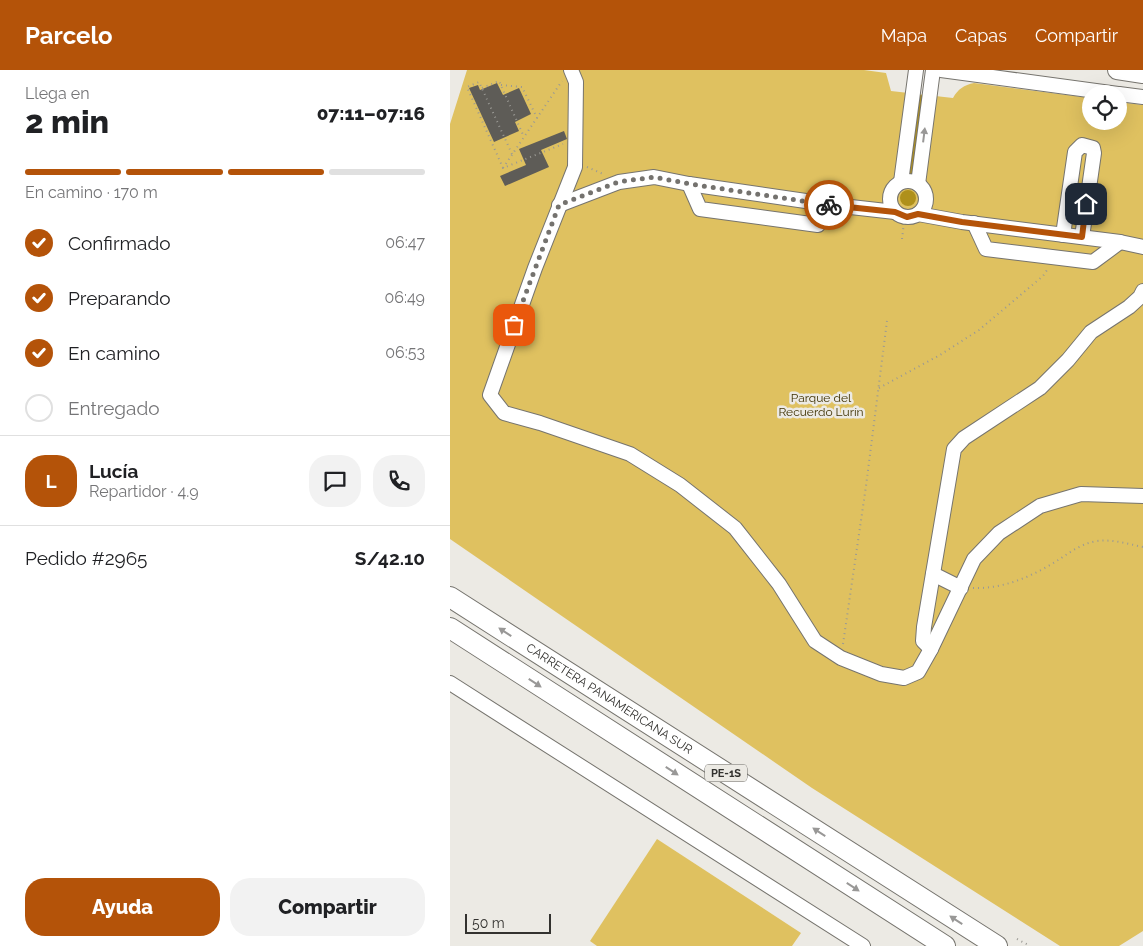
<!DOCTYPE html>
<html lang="es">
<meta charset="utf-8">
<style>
body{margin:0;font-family:Raleway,sans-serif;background:#f2f2f2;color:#202124;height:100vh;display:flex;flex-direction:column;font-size:19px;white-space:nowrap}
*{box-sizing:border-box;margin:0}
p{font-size:16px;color:#757577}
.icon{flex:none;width:28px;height:28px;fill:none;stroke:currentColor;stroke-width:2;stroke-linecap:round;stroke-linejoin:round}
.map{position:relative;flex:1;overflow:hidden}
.panel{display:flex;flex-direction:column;background:#fff;width:450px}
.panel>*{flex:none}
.tools{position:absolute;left:632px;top:15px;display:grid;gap:10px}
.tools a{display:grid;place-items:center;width:45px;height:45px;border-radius:50%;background:#fff;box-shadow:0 5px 20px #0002;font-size:25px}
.scale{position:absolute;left:15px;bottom:12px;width:86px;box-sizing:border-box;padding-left:5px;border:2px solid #33322f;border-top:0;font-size:14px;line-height:18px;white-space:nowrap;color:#33322f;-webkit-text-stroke:4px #eceae4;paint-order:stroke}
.pin{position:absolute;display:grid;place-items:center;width:42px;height:42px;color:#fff;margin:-21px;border-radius:10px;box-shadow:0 2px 8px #0006}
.courier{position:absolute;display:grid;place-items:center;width:50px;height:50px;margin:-25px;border:4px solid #b45309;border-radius:50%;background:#fff;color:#222;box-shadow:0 1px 6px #0007}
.headline em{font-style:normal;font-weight:800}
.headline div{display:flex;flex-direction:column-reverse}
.headline{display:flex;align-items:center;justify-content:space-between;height:85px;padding:0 25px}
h1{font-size:32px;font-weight:800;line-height:38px}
.bar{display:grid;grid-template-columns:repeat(4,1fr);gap:8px 5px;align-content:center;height:60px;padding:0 25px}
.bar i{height:6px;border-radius:4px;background:#e0e0e0}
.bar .selected{background:#b45309}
.bar p{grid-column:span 4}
.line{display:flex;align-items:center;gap:12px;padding:0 25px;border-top:1px solid #e0e0e0}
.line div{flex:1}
.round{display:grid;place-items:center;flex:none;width:52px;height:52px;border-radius:20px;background:#f2f2f2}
ol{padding:0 25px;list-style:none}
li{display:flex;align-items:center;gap:15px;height:55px}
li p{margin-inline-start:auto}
li .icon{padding:5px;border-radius:50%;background:#b45309;color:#fff;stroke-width:4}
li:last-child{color:#757577}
li i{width:28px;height:28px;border:2px solid #e0e0e0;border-radius:50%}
.button{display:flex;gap:10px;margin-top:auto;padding:10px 25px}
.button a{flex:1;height:58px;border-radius:20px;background:#b45309;color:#fff;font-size:20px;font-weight:800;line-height:58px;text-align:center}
.button a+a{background:#f2f2f2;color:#202124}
header{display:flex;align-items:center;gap:30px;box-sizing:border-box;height:70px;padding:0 25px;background:#b45309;color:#fff}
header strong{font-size:24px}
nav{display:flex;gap:28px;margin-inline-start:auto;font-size:18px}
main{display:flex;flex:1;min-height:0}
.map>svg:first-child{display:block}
.green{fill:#dfc160}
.water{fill:#af901b}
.building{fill:#5e5c57}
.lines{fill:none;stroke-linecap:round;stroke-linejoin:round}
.minor-casing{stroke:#76746e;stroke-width:16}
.major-casing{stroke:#76746e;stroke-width:20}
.highway-casing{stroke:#76746e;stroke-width:22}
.path{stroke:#9a9994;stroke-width:2;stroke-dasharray:1 4;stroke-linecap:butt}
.minor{stroke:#fff;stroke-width:14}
.major{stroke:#fff;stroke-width:18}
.highway{stroke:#fff;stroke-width:20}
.oneway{fill:#999897}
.done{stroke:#74726e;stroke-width:5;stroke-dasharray:0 9}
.route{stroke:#b45309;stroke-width:6}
.labels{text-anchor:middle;stroke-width:5;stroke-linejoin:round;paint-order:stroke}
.shield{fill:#eceae4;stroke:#6a6965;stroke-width:1}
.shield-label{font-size:11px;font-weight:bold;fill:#33322f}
.park-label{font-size:12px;fill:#3e3102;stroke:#eceae4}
.street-label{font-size:12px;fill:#33322f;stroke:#eceae4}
</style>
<header>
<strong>Parcelo</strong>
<nav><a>Mapa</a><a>Capas</a><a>Compartir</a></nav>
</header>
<main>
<section class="panel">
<div class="headline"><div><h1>2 min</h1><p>Llega en</p></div><em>07:11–07:16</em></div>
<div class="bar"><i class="selected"></i><i class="selected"></i><i class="selected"></i><i></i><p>En camino · 170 m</p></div>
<ol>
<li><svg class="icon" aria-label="check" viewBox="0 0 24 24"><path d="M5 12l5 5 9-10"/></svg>Confirmado<p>06:47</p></li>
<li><svg class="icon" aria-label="check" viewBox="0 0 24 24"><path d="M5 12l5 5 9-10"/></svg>Preparando<p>06:49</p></li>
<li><svg class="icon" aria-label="check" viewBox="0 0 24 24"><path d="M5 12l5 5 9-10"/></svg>En camino<p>06:53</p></li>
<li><i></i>Entregado</li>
</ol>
<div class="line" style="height:90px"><b class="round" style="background:#b45309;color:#fff">L</b><div><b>Lucía</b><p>Repartidor · 4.9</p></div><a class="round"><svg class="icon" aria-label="chat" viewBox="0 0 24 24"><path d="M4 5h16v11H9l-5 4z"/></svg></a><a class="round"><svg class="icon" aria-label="phone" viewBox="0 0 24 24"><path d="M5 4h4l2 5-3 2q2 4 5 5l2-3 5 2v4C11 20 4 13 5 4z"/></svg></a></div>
<div class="line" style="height:65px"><div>Pedido #2965</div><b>S/42.10</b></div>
<div class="button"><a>Ayuda</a><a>Compartir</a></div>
</section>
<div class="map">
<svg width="693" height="876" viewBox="0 0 693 876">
<rect width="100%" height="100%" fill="#eceae4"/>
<g class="green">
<path d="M17 0H414L436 3 441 21 503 28C508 19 514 15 524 13L641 28V51H669V32L693 35V861L669 876H610L362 718 0 469V54Z"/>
<path d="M207 769 351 863 342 876H147L140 871Z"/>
</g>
<g class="water">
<path d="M470 25 474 26 463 108 458 106Z"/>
<circle cx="458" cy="128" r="8"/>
</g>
<g class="building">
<path d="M47 13 53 25 69 18 81 44 65 52 69 61 44 72 19 18 28 15 30 20Z"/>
<path d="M114 61 117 69 91 80 99 97 55 116 50 106 76 95 69 79Z"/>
</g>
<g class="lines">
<defs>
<g id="minor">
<path d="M121 0 126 12 125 97 85 198 40 325 54 343 90 353 180 384 230 415 285 458 329 514 365 571 391 588 431 604 454 608 468 602 481 579 524 489 549 463 590 436 631 424 693 426"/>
<path d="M491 0 668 24"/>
<path d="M669 24 693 27"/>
<circle cx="458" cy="129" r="18"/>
<path d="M451 112 466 0"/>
<path d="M239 114 250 139 368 155 383 135"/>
<path d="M468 114 483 0"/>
<path d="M109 135 169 112 204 107 239 114 383 135 445 142"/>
<path d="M468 144 512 152 670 172 693 177"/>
<path d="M524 153 536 179 643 192 670 172"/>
<path d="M613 165 625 82 632 75 643 78 644 83 632 167"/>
<path d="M483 504 511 518"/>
<path d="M481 579 473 571 474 557 504 379 514 368 590 318 618 290 641 262 679 237 690 227 693 221"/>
<path d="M0 613 413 876"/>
</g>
<path id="major" d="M667 0 693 4"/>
<g id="highway">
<path id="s1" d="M0 527 547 876"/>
<path d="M0 558 495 876"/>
</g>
</defs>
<use href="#minor" class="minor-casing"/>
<use href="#major" class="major-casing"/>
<use href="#highway" class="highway-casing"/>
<g class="path">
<path d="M51 15 72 17 87 48"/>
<path d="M32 18 49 11 74 67"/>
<path d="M62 84 29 12 17 17 53 98 113 74"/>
<path d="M137 97 153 104"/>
<path d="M53 98 112 11"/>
<path d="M452 169 454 152"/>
<path d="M429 318 490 285 529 260 593 206 597 200"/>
<path d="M523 518C550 519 576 509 600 495 616 486 628 474 647 471 663 469 678 474 693 477"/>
<path d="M393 574 416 416 437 251"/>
<path d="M567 869 580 876"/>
</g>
<use href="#minor" class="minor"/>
<use href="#major" class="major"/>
<use href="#highway" class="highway"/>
</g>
<defs><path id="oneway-solid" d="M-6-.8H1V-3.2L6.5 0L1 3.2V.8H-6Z" transform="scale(1.25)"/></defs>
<g class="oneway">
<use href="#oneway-solid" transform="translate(474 65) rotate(-83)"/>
<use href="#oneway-solid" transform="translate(55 562) rotate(-147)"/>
<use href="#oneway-solid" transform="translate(85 613) rotate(33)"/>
<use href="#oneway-solid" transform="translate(222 701) rotate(33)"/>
<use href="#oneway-solid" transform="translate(369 762) rotate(-147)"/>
<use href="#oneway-solid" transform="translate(403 817) rotate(33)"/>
<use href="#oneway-solid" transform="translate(506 850) rotate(-147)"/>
</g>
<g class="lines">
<path class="done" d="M64 255 109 135 168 112 204 107 240 114 379 135"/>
<path class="route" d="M379 135 445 142 457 147 468 144 512 152 632 167 636 134"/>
</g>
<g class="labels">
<rect class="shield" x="255" y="694.5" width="42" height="17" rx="4"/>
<g class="shield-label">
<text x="276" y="707">PE-1S</text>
</g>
<g class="park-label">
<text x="371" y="332">Parque del<tspan x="371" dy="14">Recuerdo Lurín</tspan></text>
</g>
<g class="street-label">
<text dy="4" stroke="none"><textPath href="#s1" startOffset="189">CARRETERA PANAMERICANA SUR</textPath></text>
</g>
</g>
</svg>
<div class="tools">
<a><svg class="icon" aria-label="locate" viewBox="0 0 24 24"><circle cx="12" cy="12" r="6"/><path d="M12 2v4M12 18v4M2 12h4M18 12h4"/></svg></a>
</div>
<div class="scale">50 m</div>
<div class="pin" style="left:64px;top:255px;background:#ea580c"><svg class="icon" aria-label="bag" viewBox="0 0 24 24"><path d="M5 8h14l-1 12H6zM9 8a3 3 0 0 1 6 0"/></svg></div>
<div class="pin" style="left:636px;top:134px;background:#1f2937"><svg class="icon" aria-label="home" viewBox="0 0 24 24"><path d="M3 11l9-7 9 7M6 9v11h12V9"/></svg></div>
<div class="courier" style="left:379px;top:135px"><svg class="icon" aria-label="bike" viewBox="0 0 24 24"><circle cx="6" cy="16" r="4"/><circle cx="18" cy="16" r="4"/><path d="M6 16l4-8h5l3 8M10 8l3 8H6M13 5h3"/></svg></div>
</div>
</main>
